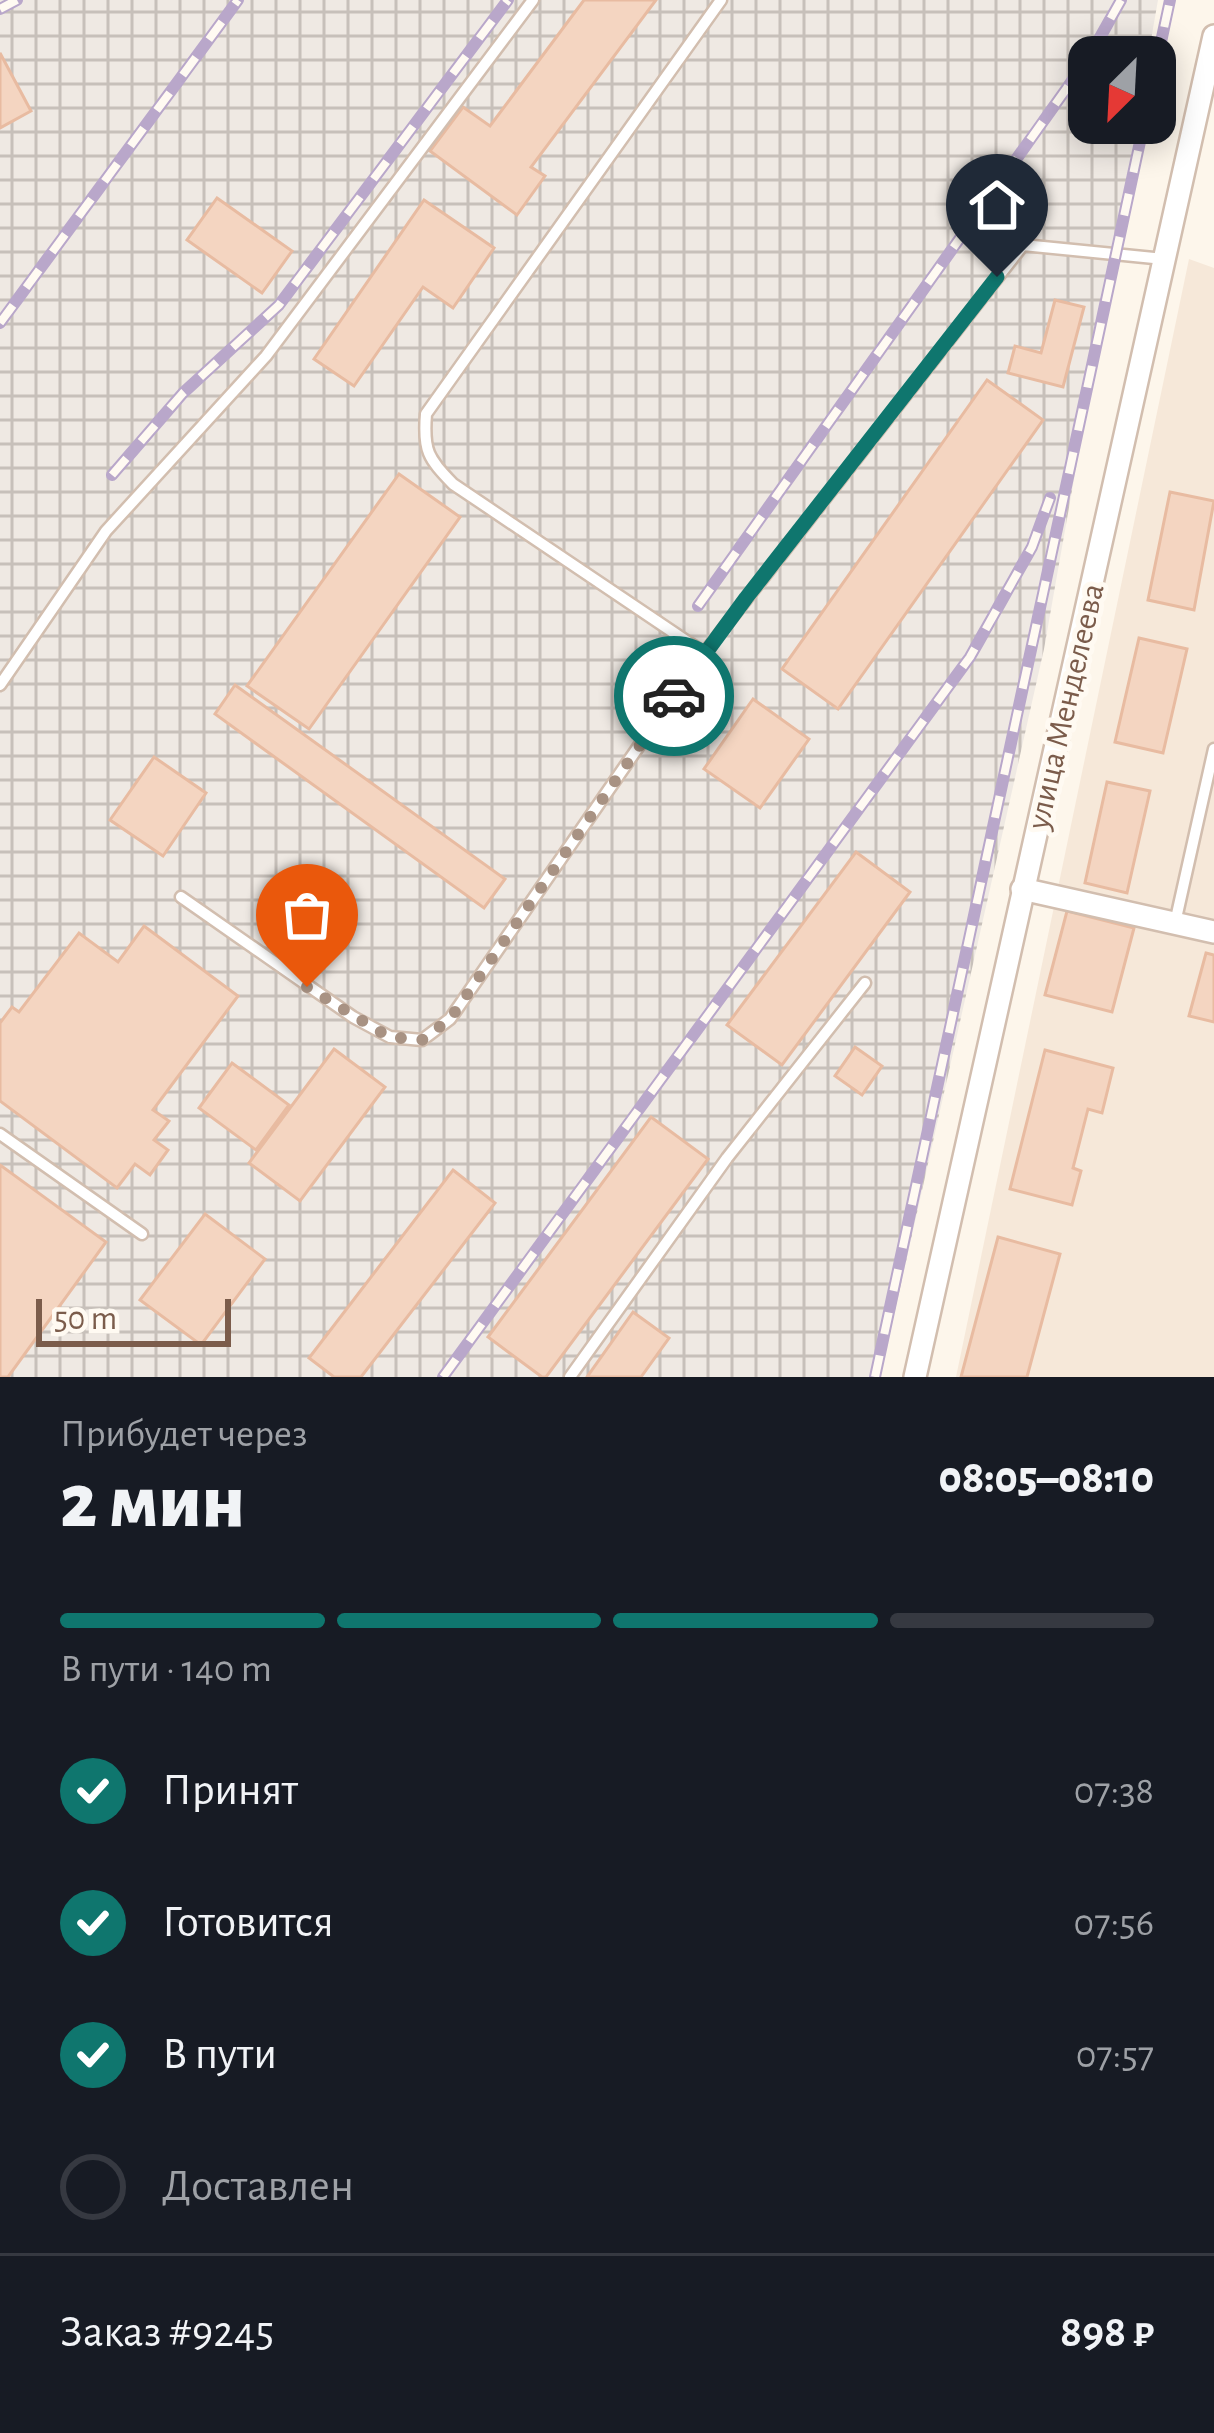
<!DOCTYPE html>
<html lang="ru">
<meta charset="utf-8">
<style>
body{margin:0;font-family:"Alegreya Sans",sans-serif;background:#20242c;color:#f1f3f6;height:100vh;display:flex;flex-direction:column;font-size:45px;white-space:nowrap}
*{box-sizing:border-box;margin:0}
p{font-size:39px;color:#9ea1a6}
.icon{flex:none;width:66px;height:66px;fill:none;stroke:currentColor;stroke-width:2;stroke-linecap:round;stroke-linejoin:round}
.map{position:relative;height:1377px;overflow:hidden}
.panel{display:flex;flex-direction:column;background:#171b24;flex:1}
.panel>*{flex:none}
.needle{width:78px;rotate:204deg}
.buttons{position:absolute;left:1068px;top:36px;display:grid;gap:24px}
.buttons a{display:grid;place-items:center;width:108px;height:108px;border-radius:24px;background:#171b24;box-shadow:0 6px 30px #0003;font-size:60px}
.scale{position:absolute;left:36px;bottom:30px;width:195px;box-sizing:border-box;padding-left:12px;border:6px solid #7b5c4b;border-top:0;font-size:33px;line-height:42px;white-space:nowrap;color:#7b5c4b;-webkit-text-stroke:9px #fffaf2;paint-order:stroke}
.pin{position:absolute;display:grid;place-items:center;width:102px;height:102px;color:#fff;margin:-123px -51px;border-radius:50% 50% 50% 0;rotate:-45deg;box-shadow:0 0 12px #0007}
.pin .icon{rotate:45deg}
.courier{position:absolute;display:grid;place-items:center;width:120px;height:120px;margin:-60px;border:9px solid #0f766e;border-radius:50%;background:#fff;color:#222;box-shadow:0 3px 15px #0007}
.headline em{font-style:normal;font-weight:800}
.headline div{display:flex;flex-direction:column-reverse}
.headline{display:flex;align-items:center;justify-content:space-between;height:204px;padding:0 60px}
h1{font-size:78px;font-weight:800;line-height:90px}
.bar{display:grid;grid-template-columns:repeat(4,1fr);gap:18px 12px;align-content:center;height:144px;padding:0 60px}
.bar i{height:15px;border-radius:9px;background:#363941}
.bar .selected{background:#0f766e}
.bar p{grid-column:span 4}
.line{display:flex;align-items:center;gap:30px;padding:0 60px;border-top:3px solid #363941}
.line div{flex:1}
ol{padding:0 60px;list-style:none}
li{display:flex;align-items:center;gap:36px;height:132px}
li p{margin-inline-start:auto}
li .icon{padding:12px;border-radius:50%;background:#0f766e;color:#fff;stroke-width:4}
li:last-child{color:#9ea1a6}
li i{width:66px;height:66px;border:6px solid #363941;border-radius:50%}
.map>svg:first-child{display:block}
.residential{fill:#f6e8d9}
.industrial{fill:url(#industrial-grid)}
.building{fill:#f4d5c1;stroke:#e8bba1;stroke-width:3}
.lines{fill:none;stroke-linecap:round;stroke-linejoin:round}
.service-casing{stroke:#d2beaf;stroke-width:15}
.minor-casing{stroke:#d2beaf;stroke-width:26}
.service{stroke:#fff;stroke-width:10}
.minor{stroke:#fff;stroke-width:21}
.rail-casing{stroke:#b9a7ca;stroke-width:12}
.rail{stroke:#fffaf2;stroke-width:8;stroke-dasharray:22;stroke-linecap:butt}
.done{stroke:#a89283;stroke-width:12;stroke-dasharray:0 21.6}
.route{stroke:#0f766e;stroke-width:15}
.labels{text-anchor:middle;stroke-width:10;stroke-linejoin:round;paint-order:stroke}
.street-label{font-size:33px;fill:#7b5c4b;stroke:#fffaf2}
</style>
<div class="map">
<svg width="1214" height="1377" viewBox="0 0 1214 1377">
<defs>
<pattern id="industrial-grid" width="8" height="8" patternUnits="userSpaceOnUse" patternTransform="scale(3)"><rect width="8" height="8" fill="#efe9e3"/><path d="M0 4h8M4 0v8" fill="none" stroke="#c7c0ba"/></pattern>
</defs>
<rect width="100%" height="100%" fill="#fdf6eb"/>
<path class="residential" d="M1189 259 1214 268V1377H956Z"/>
<path class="industrial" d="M0 0H1158L1148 57H1089V123H1137L1044 649 880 1377H0Z"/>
<g class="building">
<path d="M584 0H656L531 167 545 176 517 215 430 151 463 107 490 126Z"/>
<path d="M0 53 31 111 0 128Z"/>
<path d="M217 198 292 251 262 293 187 240Z"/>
<path d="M424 200 494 248 453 308 423 287 354 386 314 359Z"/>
<path d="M1055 300 1084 307 1063 387 1008 373 1015 346 1041 353Z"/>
<path d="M987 380 1043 420 838 709 782 669Z"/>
<path d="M399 474 460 517 309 729 247 686Z"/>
<path d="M1170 492 1214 501 1194 610 1148 600Z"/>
<path d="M1139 638 1187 649 1163 753 1115 742Z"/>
<path d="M235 685 505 879 484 908 215 714Z"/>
<path d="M753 699 809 739 760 808 704 769Z"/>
<path d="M154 757 206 793 163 856 110 820Z"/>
<path d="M1107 782 1150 791 1127 893 1085 883Z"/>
<path d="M856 852 910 892 782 1065 727 1025Z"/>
<path d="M1067 911 1134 928 1112 1012 1045 995Z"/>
<path d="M144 926 238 996 153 1110 169 1121 154 1140 168 1150 150 1175 135 1164 117 1188 0 1101V1023L12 1007 19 1012 79 933 118 962Z"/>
<path d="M1206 953 1214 955V1022L1189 1016Z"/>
<path d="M855 1047 882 1066 862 1095 835 1076Z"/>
<path d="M334 1049 385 1087 300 1201 249 1163Z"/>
<path d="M1045 1050 1113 1068 1102 1113 1088 1109 1073 1168 1081 1171 1072 1205 1010 1189Z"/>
<path d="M232 1063 289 1105 256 1150 199 1108Z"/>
<path d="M651 1117 708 1159 546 1377H542L488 1337Z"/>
<path d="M0 1165 106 1242 8 1377H0Z"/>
<path d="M453 1170 495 1203 361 1377H334L309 1358Z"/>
<path d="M205 1214 265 1259 201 1345 140 1300Z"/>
<path d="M998 1237 1060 1254 1027 1377H961Z"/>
<path d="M633 1312 669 1338 641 1377H587Z"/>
</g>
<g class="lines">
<defs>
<g id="service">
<path d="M704 653 453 484C428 458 423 451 426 414L721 0"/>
<path d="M0 685 106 531 266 356 533 0"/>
<path d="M181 897 353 1017 390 1037 422 1040 450 1019 695 665 1023 245 1164 259"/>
<path d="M1175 923 1214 749"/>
<path d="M0 1134 142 1234"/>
<path d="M570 1377 727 1158 865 983"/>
</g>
<g id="minor">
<path d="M1022 889 1214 932"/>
<path d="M915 1377 1214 36"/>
</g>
</defs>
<use href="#service" class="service-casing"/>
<use href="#minor" class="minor-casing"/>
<use href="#service" class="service"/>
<use href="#minor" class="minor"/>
<defs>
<g id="rail">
<path d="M0 9 17 0"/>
<path d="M1089 57 1121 0"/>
<path d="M1155 70 1170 0"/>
<path d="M0 323 238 0"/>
<path d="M112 475 183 393 279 305 508 0"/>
<path d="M698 606 1089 57"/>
<path d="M443 1377 970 657 1032 547 1050 498"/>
<path d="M875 1377 1144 123"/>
</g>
</defs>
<use href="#rail" class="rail-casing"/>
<use href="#rail" class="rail"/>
</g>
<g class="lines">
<path class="done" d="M307 987 389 1037 422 1040 450 1019 674 696"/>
<path class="route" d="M674 696 746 598 997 277"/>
</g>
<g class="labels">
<g class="street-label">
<text transform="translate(1064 706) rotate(-77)" y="12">улица Менделеева</text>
</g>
</g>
</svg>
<div class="buttons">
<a><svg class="needle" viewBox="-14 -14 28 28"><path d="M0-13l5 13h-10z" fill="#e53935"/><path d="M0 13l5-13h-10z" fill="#9ea1a6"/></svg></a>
</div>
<div class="scale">50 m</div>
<div class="pin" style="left:307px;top:987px;background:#ea580c"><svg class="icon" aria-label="bag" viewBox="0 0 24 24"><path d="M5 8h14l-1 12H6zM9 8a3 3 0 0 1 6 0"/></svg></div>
<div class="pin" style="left:997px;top:277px;background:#1f2937"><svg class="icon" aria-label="home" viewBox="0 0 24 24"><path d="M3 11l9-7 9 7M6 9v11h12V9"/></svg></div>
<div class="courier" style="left:674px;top:696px"><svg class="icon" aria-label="car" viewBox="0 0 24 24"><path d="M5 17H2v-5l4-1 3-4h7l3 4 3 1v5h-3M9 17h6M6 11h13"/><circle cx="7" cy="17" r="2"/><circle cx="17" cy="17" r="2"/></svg></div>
</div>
<section class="panel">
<div class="headline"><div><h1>2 мин</h1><p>Прибудет через</p></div><em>08:05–08:10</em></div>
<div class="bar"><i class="selected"></i><i class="selected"></i><i class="selected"></i><i></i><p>В пути · 140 m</p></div>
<ol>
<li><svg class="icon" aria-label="check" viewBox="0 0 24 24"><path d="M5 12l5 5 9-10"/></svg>Принят<p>07:38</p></li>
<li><svg class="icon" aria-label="check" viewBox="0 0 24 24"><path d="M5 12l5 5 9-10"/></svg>Готовится<p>07:56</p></li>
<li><svg class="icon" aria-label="check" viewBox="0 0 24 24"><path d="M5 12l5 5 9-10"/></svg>В пути<p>07:57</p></li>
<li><i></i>Доставлен</li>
</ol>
<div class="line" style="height:156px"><div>Заказ #9245</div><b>898 ₽</b></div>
</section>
